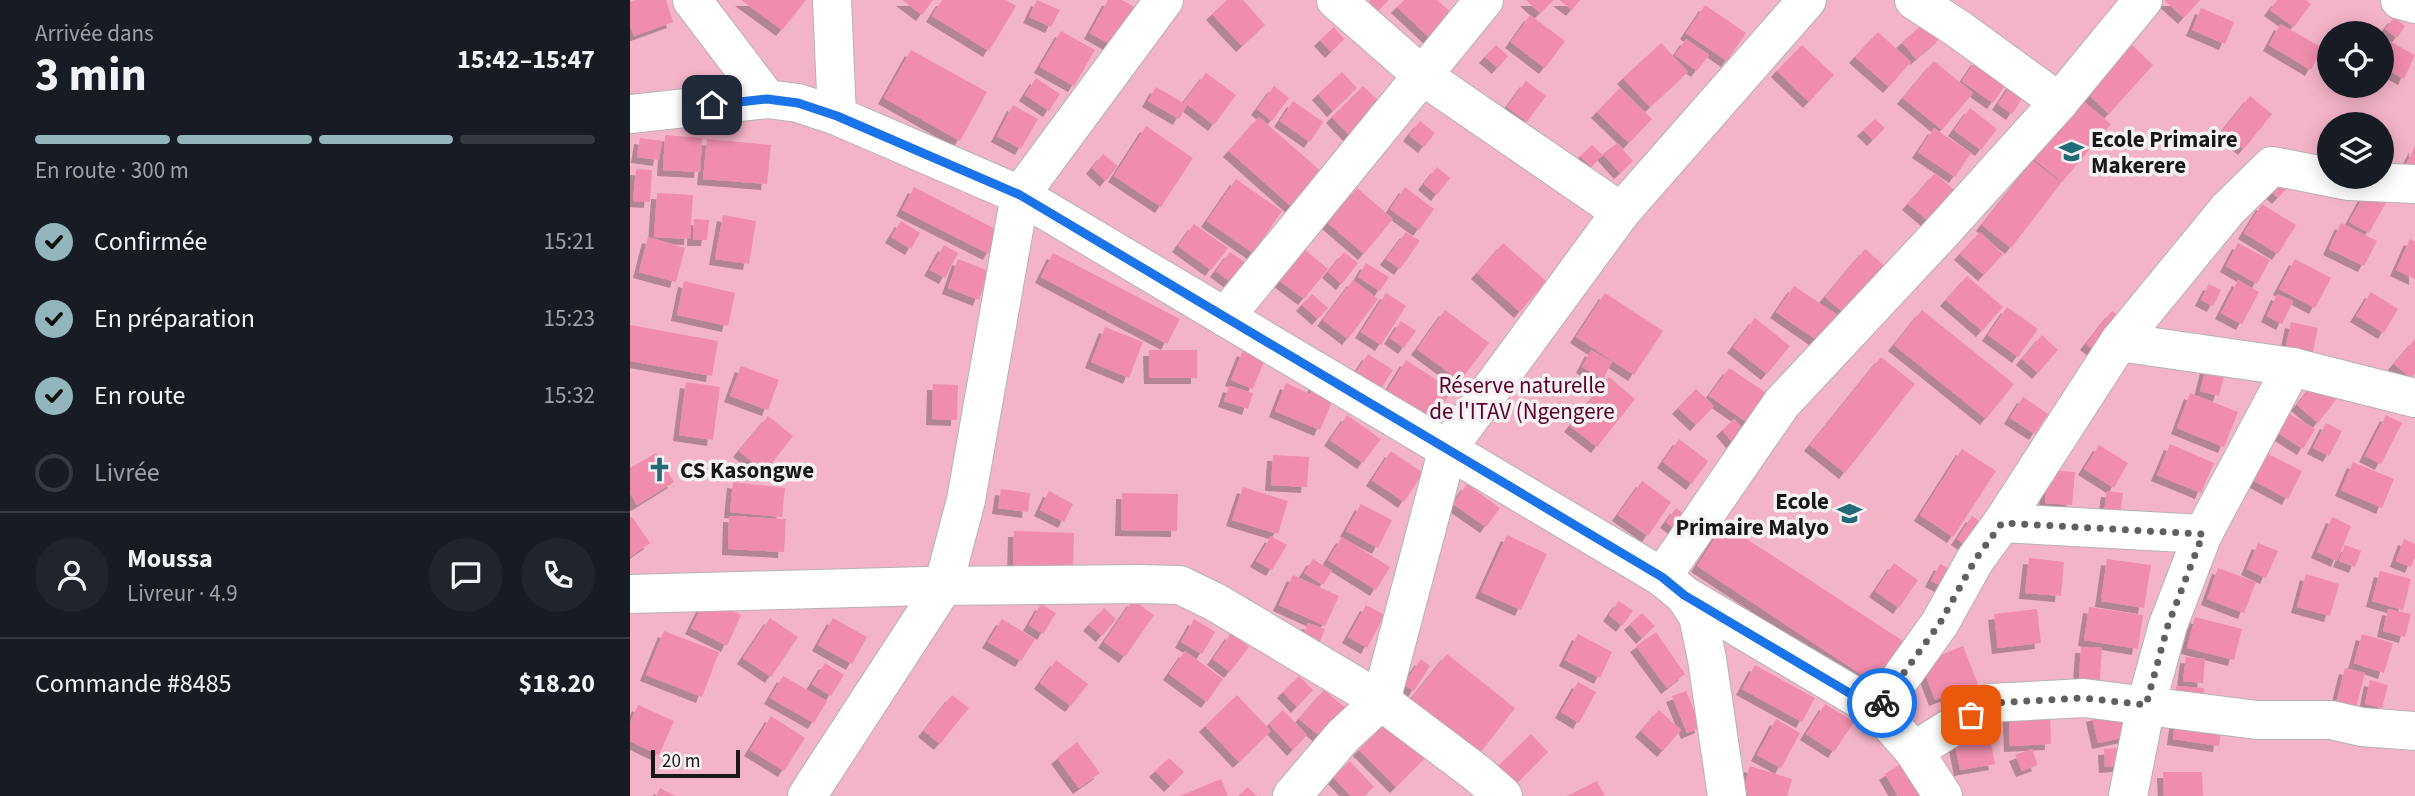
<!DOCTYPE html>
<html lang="fr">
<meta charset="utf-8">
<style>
body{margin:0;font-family:"Source Sans 3",sans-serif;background:#20242c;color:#f1f3f6;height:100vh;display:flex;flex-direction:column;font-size:26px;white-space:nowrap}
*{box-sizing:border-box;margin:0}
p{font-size:23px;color:#9ea1a6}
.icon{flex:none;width:38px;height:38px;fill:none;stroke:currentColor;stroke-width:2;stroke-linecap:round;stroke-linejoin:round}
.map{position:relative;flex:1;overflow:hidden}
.panel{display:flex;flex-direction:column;background:#171b24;width:630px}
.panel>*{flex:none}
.buttons{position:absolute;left:1687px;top:21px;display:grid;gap:14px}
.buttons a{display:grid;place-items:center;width:77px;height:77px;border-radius:50%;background:#171b24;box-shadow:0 4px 18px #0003;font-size:35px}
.scale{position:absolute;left:21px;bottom:18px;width:89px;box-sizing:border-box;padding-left:7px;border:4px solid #191818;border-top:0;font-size:19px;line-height:24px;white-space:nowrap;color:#191818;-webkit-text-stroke:5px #f6f1f2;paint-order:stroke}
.pin{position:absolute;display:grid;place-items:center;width:60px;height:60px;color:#fff;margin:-30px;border-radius:14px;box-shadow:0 4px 10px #0006}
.courier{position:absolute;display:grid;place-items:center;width:70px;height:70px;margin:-35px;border:5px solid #1a73e8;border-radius:50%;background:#fff;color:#222;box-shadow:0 2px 9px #0007}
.summary em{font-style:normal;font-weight:700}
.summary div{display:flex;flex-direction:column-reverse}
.summary{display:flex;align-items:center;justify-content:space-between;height:119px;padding:0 35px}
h1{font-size:46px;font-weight:700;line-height:52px}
.bar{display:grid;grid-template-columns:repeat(4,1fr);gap:10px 7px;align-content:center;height:84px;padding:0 35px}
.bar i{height:9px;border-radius:5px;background:#363941}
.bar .current{background:#93b5bc}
.bar p{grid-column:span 4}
.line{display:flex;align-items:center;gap:18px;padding:0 35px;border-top:2px solid #363941}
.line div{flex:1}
.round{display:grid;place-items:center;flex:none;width:74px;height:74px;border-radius:37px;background:#20242c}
ol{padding:0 35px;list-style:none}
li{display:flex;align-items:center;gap:21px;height:77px}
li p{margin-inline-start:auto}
li .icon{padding:7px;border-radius:50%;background:#93b5bc;color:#111;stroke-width:4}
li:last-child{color:#9ea1a6}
li i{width:38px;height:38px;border:4px solid #363941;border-radius:50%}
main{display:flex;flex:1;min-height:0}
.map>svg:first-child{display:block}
.green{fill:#f4b4c7;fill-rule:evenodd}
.building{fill:#f08dad;filter:url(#shadow)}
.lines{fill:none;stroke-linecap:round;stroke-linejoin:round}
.minor-casing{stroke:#b6b2b3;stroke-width:40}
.minor{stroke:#fff;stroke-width:38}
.done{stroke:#615f60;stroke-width:7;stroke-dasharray:0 12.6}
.route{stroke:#1a73e8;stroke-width:9}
.labels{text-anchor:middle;stroke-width:7;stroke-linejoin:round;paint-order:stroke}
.poi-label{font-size:23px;font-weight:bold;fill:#191818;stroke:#f6f1f2;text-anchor:start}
.park-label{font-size:23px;fill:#5c002e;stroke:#f6f1f2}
</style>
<main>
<section class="panel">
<div class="summary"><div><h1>3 min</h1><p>Arrivée dans</p></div><em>15:42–15:47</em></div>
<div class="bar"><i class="current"></i><i class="current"></i><i class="current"></i><i></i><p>En route · 300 m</p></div>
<ol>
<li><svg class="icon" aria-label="check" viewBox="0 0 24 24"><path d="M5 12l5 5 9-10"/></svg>Confirmée<p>15:21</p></li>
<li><svg class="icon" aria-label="check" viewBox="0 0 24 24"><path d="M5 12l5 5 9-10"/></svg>En préparation<p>15:23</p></li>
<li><svg class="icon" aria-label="check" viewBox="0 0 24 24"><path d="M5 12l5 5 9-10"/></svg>En route<p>15:32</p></li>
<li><i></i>Livrée</li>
</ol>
<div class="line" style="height:126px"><a class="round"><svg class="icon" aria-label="person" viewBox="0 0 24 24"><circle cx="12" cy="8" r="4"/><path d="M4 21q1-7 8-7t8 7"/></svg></a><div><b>Moussa</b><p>Livreur · 4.9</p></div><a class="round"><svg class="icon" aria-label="chat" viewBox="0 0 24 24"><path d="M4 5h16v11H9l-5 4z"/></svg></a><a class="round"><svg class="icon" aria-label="phone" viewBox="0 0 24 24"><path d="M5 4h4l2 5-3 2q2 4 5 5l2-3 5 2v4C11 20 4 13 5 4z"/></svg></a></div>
<div class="line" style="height:91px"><div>Commande #8485</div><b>$18.20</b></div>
</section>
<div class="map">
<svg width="1785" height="796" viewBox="0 0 1785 796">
<defs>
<filter id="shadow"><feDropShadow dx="-6" dy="6" stdDeviation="0" flood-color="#0004"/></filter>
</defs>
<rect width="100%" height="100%" fill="#e8e4e5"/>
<path class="green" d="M0 0H1785V796H0ZM1699 33H1752V86H1699ZM1699 124H1752V177H1699Z"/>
<g class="building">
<path d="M6 0H36L43 22 4 36 0 25V2Z"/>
<path d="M111 0H176L152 30Z"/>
<path d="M272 0H303L292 15Z"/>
<path d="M312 0H376L386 6 359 51 302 16Z"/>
<path d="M407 0 430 10 421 27 399 17Z"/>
<path d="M478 0H492L504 7 483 46 460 33Z"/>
<path d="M597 0H613L635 25 612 46 582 14Z"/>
<path d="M741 0H759L744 14 735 5Z"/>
<path d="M774 0H807L824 15 802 40 767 7Z"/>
<path d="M896 0H924L910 13Z"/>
<path d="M929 0H950L942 10Z"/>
<path d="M1534 0H1570L1554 18Z"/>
<path d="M1647 0H1676L1681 4 1664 27 1640 10Z"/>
<path d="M1075 5 1116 33 1097 61 1056 33Z"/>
<path d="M1571 8 1604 22 1595 44 1562 30Z"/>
<path d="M900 15 935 41 915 68 881 42Z"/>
<path d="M1764 17 1775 26 1767 38 1755 29Z"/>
<path d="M1298 20 1312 37 1286 59 1272 42Z"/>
<path d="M1650 24 1693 48 1681 70 1639 45Z"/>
<path d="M704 27 714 39 701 52 690 40Z"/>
<path d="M431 31 465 50 444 86 410 67Z"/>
<path d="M1248 32 1281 62 1259 87 1225 57Z"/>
<path d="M1056 39 1079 55 1067 71 1045 55Z"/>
<path d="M1755 39 1785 55 1774 79 1752 67V45Z"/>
<path d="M1031 43 1058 72 1020 107 993 78Z"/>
<path d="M866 45 878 56 868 68 855 57Z"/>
<path d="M1172 45 1204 75 1179 102 1147 71Z"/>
<path d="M1502 45 1523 65 1479 114 1458 94Z"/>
<path d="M281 50 357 92 330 141 254 98Z"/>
<path d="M1347 59 1378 81 1363 103 1332 81Z"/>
<path d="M1304 61 1343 93 1312 130 1273 98Z"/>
<path d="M712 72 727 88 703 111 688 94Z"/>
<path d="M576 73 606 95 584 125 554 102Z"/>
<path d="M1388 74 1402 84 1382 114 1368 104Z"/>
<path d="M406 78 430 94 419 111 395 95Z"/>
<path d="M896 81 916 96 897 122 877 107Z"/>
<path d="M644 86 659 98 642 121 627 109Z"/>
<path d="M733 86 751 103 719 135 702 117Z"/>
<path d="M526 87 557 105 549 119 518 101Z"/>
<path d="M990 88 1022 119 999 143 967 112Z"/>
<path d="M1620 96 1642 114 1614 149 1592 131Z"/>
<path d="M663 101 693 122 680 142 650 121Z"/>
<path d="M1453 101 1481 124 1432 182 1404 159Z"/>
<path d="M383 105 408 119 391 149 367 136Z"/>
<path d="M1340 108 1367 129 1351 150 1324 130Z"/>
<path d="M629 117 693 173 663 208 599 151Z"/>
<path d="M1245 119 1255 128 1243 140 1233 130Z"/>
<path d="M790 121 805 133 794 147 779 135Z"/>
<path d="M516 126 563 158 531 207 484 176Z"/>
<path d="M1304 128 1341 153 1325 177 1288 152Z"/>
<path d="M35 135 72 138 70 172 33 170Z"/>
<path d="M10 138 32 141 29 160 7 157Z"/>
<path d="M77 139 141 145 137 184 73 179Z"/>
<path d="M987 143 1003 161 990 173 973 154Z"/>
<path d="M962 145 973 155 961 167 950 156Z"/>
<path d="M1785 146V169L1776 164Z"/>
<path d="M473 154 488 166 476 181 462 168Z"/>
<path d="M1403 161 1431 183 1381 248 1352 225Z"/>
<path d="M807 167 820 178 807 195 794 184Z"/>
<path d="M6 169 22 170 20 202 3 201Z"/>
<path d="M1305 173 1324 190 1297 220 1278 204Z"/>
<path d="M606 179 652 211 623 253 577 221Z"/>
<path d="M1665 179 1648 198 1634 185Z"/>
<path d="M284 187 371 232 359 254 272 210Z"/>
<path d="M775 187 804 209 789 230 760 209Z"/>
<path d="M727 188 763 219 734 254 698 223Z"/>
<path d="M1738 188 1758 199 1739 233 1719 222Z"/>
<path d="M27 193 63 195 60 239 24 237Z"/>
<path d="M1632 204 1666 225 1648 254 1614 233Z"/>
<path d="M93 215 126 221 119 264 85 259Z"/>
<path d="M64 219 79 220 77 240H63Z"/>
<path d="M271 221 290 233 281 249 261 237Z"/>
<path d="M1711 223 1747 241 1734 266 1699 249Z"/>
<path d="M564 224 598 248 581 270 548 246Z"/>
<path d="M776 232 790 241 770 269 756 259Z"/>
<path d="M1350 232 1373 254 1354 275 1330 254Z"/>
<path d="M18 237 55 248 46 282 9 272Z"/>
<path d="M1780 239 1785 241V279L1766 270Z"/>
<path d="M873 243 916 281 890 312 847 273Z"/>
<path d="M1608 243 1640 260 1627 284 1596 266Z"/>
<path d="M314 245 328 253 315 278 300 270Z"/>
<path d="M674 249 698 269 674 299 650 281Z"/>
<path d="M1235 249 1262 272 1222 320 1195 297Z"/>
<path d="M600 252 620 266 606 286 586 271Z"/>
<path d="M714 252 728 263 712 284 698 272Z"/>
<path d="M423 253 550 319 537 344 411 277Z"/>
<path d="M328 259 359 271 349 300 318 288Z"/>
<path d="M1665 259 1701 278 1685 308 1649 289Z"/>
<path d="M736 263 759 277 750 291 728 277Z"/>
<path d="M1337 276 1373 307 1352 331 1316 300Z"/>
<path d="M723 280 748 299 718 339 693 320Z"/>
<path d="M1608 280 1629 292 1612 324 1591 313Z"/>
<path d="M54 281 105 293 98 326 47 315Z"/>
<path d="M1579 284 1591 290 1583 306 1571 300Z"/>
<path d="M1164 286 1209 316 1191 343 1146 312Z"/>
<path d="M1741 292 1768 309 1754 333 1726 316Z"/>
<path d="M756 293 776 306 751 345 731 332Z"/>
<path d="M975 293 1033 331 1004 375 946 337Z"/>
<path d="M682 294 698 308 688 319 672 305Z"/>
<path d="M1647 294 1663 301 1652 324 1637 316Z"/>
<path d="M1377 307 1408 329 1388 357 1358 335Z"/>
<path d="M815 310 859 343 830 381 787 349Z"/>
<path d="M1292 310 1384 384 1356 419 1264 345Z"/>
<path d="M1482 311 1495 321 1469 354 1456 344Z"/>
<path d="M1125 318 1160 346 1137 374 1103 347Z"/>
<path d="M771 321 786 331 774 348 760 338Z"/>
<path d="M1661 322 1688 328 1682 356 1655 351Z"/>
<path d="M0 325 88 341 82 376 0 361Z"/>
<path d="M475 327 513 342 499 378 461 362Z"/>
<path d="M1412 335 1428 350 1408 373 1392 359Z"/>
<path d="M1785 339V373L1781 378 1764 364Z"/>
<path d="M519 350H567V378H520Z"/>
<path d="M613 350 635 359 623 389 601 380Z"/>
<path d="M961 350 982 362 973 379 952 367Z"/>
<path d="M738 354 763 370 745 398 720 381Z"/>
<path d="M1251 357 1285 384 1215 473 1180 445Z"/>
<path d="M776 360 822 390 803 420 757 391Z"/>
<path d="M111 366 149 380 138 410 100 396Z"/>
<path d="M1576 367 1595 373 1589 396 1570 391Z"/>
<path d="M1099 368 1138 394 1118 423 1079 396Z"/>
<path d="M1690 376 1711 393 1688 423 1667 405Z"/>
<path d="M979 377 1005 399 967 447 940 426Z"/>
<path d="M56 382 90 387 83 440 49 435Z"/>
<path d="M656 383 680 394 685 383 706 392 690 430 645 411Z"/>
<path d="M303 384 328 385 327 420 302 419Z"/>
<path d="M599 386 623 393 618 409 594 401Z"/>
<path d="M1066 389 1084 406 1066 425 1048 408Z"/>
<path d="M1560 393 1608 412 1594 447 1547 428Z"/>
<path d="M1393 397 1418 414 1405 434 1380 418Z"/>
<path d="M1660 414 1685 429 1673 449 1648 433Z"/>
<path d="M717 415 751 439 733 463 700 440Z"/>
<path d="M1756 415 1772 423 1751 464 1735 456Z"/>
<path d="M138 416 163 436 135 472 109 451Z"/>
<path d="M1104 419 1115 431 1102 442 1092 430Z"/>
<path d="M1696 423 1712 431 1699 456 1683 448Z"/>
<path d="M1049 439 1078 461 1062 484 1033 462Z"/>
<path d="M1540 444 1584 463 1571 493 1527 475Z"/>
<path d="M1469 445 1498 463 1484 488 1454 469Z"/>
<path d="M1332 449 1366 471 1323 537 1290 515Z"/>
<path d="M761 451 793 473 774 502 742 480Z"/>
<path d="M26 453 44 482 7 505 0 493V468Z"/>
<path d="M1638 454 1672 471 1658 499 1624 481Z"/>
<path d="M643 455 679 457 677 487 641 485Z"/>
<path d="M1723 462 1764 479 1752 508 1711 490Z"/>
<path d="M1417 470 1445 472 1442 505 1415 503Z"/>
<path d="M1012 481 1041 502 1018 536 988 515Z"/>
<path d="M103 482 155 488 152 517 100 512Z"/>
<path d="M837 484 870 508 856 527 823 504Z"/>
<path d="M613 487 658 501 648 534 602 520Z"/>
<path d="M371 489 400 493 398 512 368 508Z"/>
<path d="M419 491 443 504 434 522 410 510Z"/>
<path d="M1477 491 1493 493 1490 515 1474 512Z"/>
<path d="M492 493 548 494 547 531 491 530Z"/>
<path d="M731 504 762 520 748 548 716 531Z"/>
<path d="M1046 508 1057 517 1047 530 1036 522Z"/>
<path d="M99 516 156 519 154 552 98 549Z"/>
<path d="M1342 516 1355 525 1340 548 1327 539Z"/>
<path d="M2 517 20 543 0 557V518Z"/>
<path d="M1702 517 1721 526 1707 561 1687 552Z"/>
<path d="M1094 524 1276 643 1249 686 1067 566Z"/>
<path d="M384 531 444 533 443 569 383 567Z"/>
<path d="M877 535 917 554 891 610 851 592Z"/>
<path d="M641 536 657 545 642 570 626 561Z"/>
<path d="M712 537 760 567 746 590 698 560Z"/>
<path d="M1774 539 1785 544V557L1781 567 1766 561Z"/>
<path d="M1628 543 1648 551 1636 578 1617 569Z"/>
<path d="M1715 545 1731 551 1725 567 1709 561Z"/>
<path d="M1399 558 1434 562 1431 596 1395 593Z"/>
<path d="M683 559 702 571 693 585 674 573Z"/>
<path d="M1477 559 1521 565 1514 608 1471 601Z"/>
<path d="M1264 563 1288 580 1269 608 1245 591Z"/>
<path d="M1310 564 1324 571 1315 588 1301 581Z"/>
<path d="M1588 568 1626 582 1614 613 1577 599Z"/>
<path d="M1750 571 1781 579 1773 610 1742 601Z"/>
<path d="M1676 574 1709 584 1700 616 1667 607Z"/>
<path d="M663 575 709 596 695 626 649 605Z"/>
<path d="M76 598 111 615 97 646 61 628Z"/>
<path d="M503 600 524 615 495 657 474 642Z"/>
<path d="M989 601 1003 611 992 626 979 615Z"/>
<path d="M411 604 426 613 413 634 399 625Z"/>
<path d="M736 605 755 615 737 648 718 637Z"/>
<path d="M1459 607 1513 615 1508 649 1454 640Z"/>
<path d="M474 608 486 619 472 636 459 625Z"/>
<path d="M1407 609 1411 643 1368 648 1364 614Z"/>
<path d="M1758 609 1781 614 1775 637 1753 631Z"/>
<path d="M1012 613 1025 626 1012 638 1000 624Z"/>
<path d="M1565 617 1612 629 1604 660 1557 648Z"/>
<path d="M140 618 168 637 141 677 113 658Z"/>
<path d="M203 618 237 637 222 664 188 645Z"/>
<path d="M372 619 405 639 391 661 358 642Z"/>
<path d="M564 619 585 632 572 654 551 642Z"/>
<path d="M678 623 695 629 687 649 670 644Z"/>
<path d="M34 631 89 652 72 697 16 675Z"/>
<path d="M1026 632 1055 674 1037 688 1006 646Z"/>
<path d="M601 633 619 647 600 672 583 659Z"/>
<path d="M948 634 982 652 970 678 935 660Z"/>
<path d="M1732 634 1763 643 1754 673 1724 663Z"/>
<path d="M1333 646 1348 684 1305 700 1291 663Z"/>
<path d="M1451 647 1472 648 1470 680 1449 678Z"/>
<path d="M555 651 593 679 577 702 539 674Z"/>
<path d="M817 654 885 708 850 753 781 699Z"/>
<path d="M1556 657 1575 659 1573 683 1553 681Z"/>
<path d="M791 659 800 666 784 691 773 684Z"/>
<path d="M426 660 458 684 441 706 410 683Z"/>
<path d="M195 663 214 675 201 696 182 684Z"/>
<path d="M1125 665 1185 698 1172 722 1112 689Z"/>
<path d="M1715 668 1735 673 1725 712 1705 707Z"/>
<path d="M153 676 197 701 184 723 140 698Z"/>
<path d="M669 676 683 690 667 707 653 692Z"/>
<path d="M1740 680 1758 685 1752 708 1735 704Z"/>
<path d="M948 682 966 692 949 723 931 712Z"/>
<path d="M1546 686 1574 688 1572 706 1545 703Z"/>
<path d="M694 690 717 709 692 738 669 719Z"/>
<path d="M1056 691 1071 727 1057 733 1042 696Z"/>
<path d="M322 695 339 708 310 744 294 731Z"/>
<path d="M607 695 641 731 609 762 575 726Z"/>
<path d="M1195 704 1224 722 1204 752 1176 734Z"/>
<path d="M8 705 44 721 29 755 0 741V723Z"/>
<path d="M1495 708 1501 736 1468 743 1462 716Z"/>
<path d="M1547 708 1593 715 1589 746 1543 739Z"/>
<path d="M653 710 677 735 663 750 639 724Z"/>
<path d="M1029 710 1051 730 1033 751 1011 731Z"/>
<path d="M1420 714 1421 744 1380 746 1379 716Z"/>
<path d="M141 716 175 738 154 771 120 750Z"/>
<path d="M1146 719 1170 733 1151 768 1127 755Z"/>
<path d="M759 720 795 758 766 787 729 750Z"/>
<path d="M1359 733 1365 764 1330 770 1324 740Z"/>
<path d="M901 734 918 752 884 786 866 768Z"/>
<path d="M447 742 470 773 449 788 427 758Z"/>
<path d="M1499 747 1501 765 1475 767 1474 749Z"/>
<path d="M1402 749 1408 765 1392 771 1385 755Z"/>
<path d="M539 758 554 772 540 786 525 771Z"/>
<path d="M720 761 744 787 734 796H721L703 777Z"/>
<path d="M1272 763 1292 796H1268L1255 774Z"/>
<path d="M1120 766 1162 779 1157 796H1121L1112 793Z"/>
<path d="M1533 772H1572L1573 796H1534Z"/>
<path d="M591 779 598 796H550Z"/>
<path d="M967 781 975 796H937Z"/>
<path d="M617 787 627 796H609Z"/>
<path d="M30 788 45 796H26Z"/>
</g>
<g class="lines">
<defs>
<g id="minor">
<path d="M62 0 137 99"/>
<path d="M202 0 207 116"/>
<path d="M706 0 793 76 991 212"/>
<path d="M1284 0 1327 28 1429 102"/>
<path d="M1770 0 1785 4"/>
<path d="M0 114 137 99 168 103 207 116 390 195 1032 577 1054 595 1248 710 1284 751 1313 796"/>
<path d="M595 317 854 0"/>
<path d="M1489 342 1662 367 1785 398"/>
<path d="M1372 523 1573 534"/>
<path d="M1032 577 1152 403 1312 232 1429 102 1513 0"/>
<path d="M0 594 296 586 510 584 550 585 585 602 751 701 848 774 873 796"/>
<path d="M1054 595 1068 616 1077 659 1097 796"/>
<path d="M1248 710 1310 623 1345 560 1372 523 1489 342 1598 209 1642 166 1719 181 1785 184"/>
<path d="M1284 751 1360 703 1454 698 1627 720H1701L1732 727 1785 731"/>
<path d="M177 796 313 587 336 500 390 195 534 0"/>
<path d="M662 796 713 736 751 701 818 448 991 212 1177 0"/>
<path d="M1498 796 1516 705 1538 625 1573 534 1662 367"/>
</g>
</defs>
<use href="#minor" class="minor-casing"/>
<use href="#minor" class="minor"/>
</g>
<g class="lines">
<path class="done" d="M1252 703 1310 623 1345 560 1372 523 1573 534 1538 625 1516 705 1454 698 1360 703 1341 715"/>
<path class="route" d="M82 105 137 99 168 103 207 116 390 195 1032 577 1054 595 1248 710 1252 703"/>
</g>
<defs>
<symbol id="school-bare" viewBox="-9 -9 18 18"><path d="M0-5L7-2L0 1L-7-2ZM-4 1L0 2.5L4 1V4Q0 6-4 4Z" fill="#216a76" stroke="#f6f1f2" stroke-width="2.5" paint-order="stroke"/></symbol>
<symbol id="church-bare" viewBox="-9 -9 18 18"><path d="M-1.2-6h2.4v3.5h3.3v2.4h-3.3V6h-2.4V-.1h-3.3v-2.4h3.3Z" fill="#216a76" stroke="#f6f1f2" stroke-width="2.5" paint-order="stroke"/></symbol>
</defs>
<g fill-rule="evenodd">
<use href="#school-bare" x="1424" y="134" width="35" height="35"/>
<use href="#church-bare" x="12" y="452" width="35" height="35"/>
<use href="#school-bare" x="1202" y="496" width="35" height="35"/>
</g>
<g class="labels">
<g class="poi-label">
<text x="1461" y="147">Ecole Primaire<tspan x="1461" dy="26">Makerere</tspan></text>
<text x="50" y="478">CS Kasongwe</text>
<text x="1199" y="509" text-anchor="end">Ecole<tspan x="1199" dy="26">Primaire Malyo</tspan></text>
</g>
<g class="park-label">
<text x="892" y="393">Réserve naturelle<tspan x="892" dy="26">de l'ITAV (Ngengere</tspan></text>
</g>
</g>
</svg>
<div class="buttons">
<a><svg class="icon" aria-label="locate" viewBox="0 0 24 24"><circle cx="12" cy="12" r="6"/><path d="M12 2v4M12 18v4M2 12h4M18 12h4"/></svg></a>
<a><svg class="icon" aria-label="layers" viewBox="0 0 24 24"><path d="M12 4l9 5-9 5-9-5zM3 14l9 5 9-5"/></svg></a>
</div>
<div class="scale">20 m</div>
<div class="pin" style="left:1341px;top:715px;background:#ea580c"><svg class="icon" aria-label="bag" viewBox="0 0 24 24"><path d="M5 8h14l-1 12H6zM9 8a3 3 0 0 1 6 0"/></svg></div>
<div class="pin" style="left:82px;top:105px;background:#1f2937"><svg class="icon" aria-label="home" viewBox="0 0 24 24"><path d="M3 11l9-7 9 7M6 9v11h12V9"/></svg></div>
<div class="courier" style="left:1252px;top:703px"><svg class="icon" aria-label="bike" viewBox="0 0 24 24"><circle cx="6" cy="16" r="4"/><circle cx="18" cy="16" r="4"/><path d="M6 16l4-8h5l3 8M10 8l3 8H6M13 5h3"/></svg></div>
</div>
</main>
